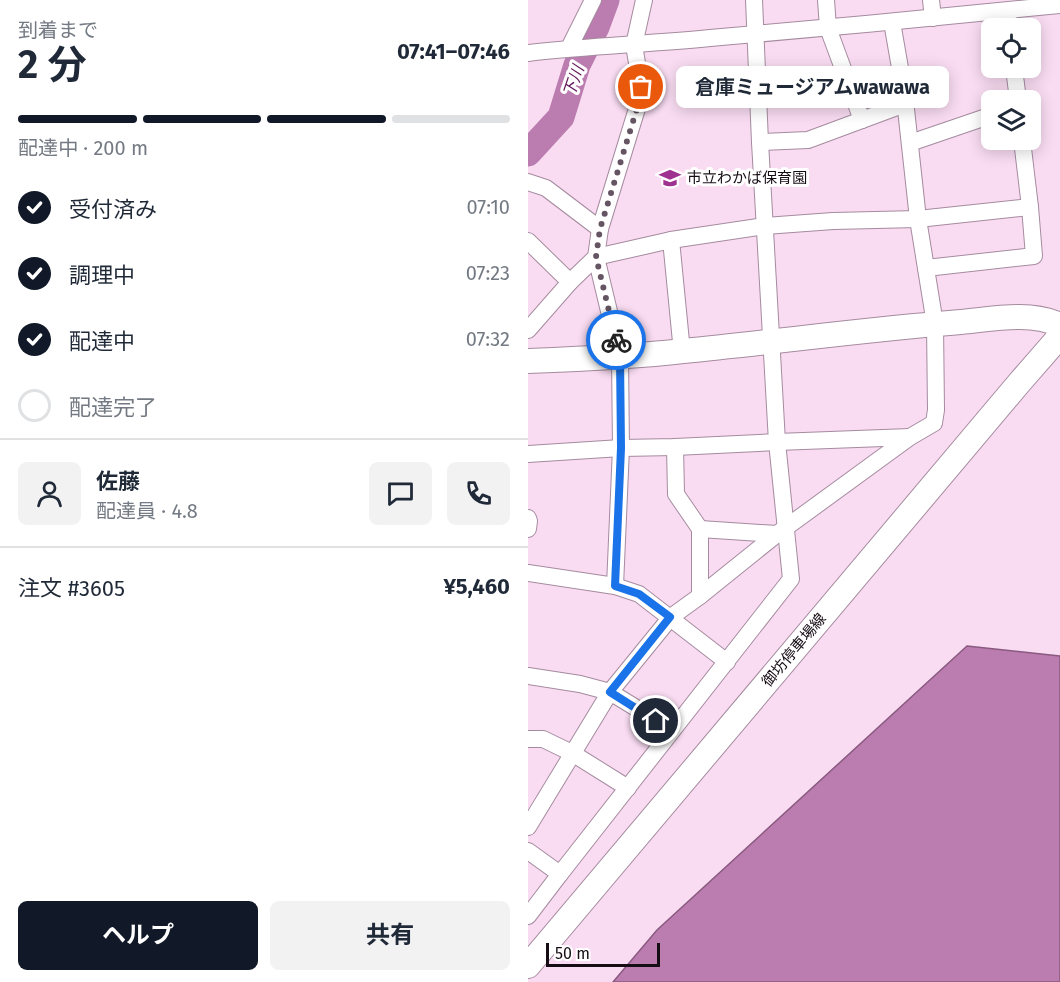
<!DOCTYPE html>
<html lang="ja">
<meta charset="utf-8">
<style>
body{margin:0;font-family:"Fira Sans","Noto Sans JP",sans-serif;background:#f2f2f3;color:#1f2937;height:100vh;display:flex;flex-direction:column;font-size:22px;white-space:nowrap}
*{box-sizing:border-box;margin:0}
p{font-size:20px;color:#747a83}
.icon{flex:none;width:33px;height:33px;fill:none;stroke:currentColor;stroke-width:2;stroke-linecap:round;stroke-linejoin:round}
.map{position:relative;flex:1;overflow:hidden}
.side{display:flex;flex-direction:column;background:#fff;width:528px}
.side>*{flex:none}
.buttons{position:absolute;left:453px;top:18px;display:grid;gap:12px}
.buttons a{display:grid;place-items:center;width:60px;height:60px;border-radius:9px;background:#fff;box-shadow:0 3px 15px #0003;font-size:30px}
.scale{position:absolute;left:18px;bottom:15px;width:114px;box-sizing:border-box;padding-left:6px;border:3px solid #150c14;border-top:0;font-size:16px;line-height:21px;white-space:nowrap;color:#150c14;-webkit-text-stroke:4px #fff;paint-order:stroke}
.pin{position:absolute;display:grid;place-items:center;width:51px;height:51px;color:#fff;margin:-26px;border:3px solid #fff;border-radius:50%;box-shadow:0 2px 6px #0007}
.courier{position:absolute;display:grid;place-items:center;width:60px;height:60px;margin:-30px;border:4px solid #1a73e8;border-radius:50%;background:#fff;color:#222;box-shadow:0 2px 8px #0007}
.bubble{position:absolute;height:42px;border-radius:9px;background:#fff;box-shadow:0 3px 15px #0003;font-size:20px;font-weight:700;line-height:42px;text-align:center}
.summary em{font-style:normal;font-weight:700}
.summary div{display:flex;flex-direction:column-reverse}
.summary{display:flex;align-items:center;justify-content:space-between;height:102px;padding:0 18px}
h1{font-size:39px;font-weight:700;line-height:45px}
.bar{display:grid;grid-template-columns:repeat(4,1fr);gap:9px 6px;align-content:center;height:72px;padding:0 18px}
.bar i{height:8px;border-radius:4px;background:#e0e1e3}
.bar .current{background:#111827}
.bar p{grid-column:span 4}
.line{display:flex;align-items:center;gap:15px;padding:0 18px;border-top:2px solid #e0e1e3}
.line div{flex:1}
.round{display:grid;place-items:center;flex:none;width:63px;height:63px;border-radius:9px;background:#f2f2f3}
ol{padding:0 18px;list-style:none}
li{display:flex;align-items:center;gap:18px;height:66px}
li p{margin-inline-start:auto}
li .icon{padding:6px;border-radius:50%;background:#111827;color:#fff;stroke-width:4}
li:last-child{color:#747a83}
li i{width:33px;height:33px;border:3px solid #e0e1e3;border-radius:50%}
.button{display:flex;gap:12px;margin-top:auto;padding:12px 18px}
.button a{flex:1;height:69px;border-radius:9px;background:#111827;color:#fff;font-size:24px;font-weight:700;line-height:69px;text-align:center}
.button a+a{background:#f2f2f3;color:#1f2937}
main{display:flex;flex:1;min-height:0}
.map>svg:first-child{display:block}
.water{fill:#bb7caf;stroke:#895a80;stroke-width:1.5}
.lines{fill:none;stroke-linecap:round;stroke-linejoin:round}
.river{stroke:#bb7caf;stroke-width:27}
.street-casing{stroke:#a58b9f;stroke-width:18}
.secondary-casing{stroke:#a58b9f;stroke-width:26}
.street{stroke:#fff;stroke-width:16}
.secondary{stroke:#fff;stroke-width:24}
.done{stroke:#655562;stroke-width:6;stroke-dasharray:0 10.8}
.route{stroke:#1a73e8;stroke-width:8}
.labels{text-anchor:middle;stroke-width:6;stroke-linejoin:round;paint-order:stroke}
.poi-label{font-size:15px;fill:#150c14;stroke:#fff;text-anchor:start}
.street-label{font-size:15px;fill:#150c14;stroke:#fff}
.water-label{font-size:16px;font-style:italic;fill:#621658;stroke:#fff}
</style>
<main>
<section class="side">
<div class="summary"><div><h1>2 分</h1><p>到着まで</p></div><em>07:41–07:46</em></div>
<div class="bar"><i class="current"></i><i class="current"></i><i class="current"></i><i></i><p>配達中 · 200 m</p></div>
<ol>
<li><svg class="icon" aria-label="check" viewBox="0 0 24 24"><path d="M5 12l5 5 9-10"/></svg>受付済み<p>07:10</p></li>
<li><svg class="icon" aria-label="check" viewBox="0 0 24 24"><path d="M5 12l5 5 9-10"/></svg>調理中<p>07:23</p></li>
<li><svg class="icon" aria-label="check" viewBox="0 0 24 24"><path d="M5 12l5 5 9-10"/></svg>配達中<p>07:32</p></li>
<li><i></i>配達完了</li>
</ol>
<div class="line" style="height:108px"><a class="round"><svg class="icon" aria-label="person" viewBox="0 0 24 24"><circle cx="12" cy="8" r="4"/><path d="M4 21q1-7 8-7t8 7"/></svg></a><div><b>佐藤</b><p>配達員 · 4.8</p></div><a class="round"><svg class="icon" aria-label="chat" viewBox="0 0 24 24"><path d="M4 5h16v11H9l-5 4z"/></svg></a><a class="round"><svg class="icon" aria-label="phone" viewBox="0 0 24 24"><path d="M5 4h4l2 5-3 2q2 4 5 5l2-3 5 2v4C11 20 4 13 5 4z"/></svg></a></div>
<div class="line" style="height:78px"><div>注文 #3605</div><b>¥5,460</b></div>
<div class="button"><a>ヘルプ</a><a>共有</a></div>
</section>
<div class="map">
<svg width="532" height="982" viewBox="0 0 532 982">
<rect width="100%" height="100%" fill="#f9dcf2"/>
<path class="water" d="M439 646 532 656V982H85L129 930Z"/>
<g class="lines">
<path class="river" d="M0 153 33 117 49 65 68 27 78 0"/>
<defs>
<g id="street">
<path d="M298 0 300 28 334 120"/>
<path d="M403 0 405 18"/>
<path d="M479 11 481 28"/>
<path d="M41 48 65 0"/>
<path d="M0 53C60 46 121 44 182 38 299 28 415 17 532 5"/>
<path d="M486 68 490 100"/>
<path d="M232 142 280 140 377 104"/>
<path d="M382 143 464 115"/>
<path d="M0 182 18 188 72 229"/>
<path d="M143 240 154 352"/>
<path d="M0 241 42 282"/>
<path d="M398 268 506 256 502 207 494 140"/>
<path d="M0 330 42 282 68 257 72 229 111 102 113 87 106 45 116 0"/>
<path d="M147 447 148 494 172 529V596"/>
<path d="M0 454 93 448 147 447 249 442 382 437"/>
<path d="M0 518 1 521 0 529"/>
<path d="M172 529 249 534"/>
<path d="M0 573 87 586 111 594 199 662"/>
<path d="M87 586 93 448 92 357 68 257 143 240 237 226 305 221 390 219 502 207"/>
<path d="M0 676 52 684 82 692 144 730"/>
<path d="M0 739H15L44 753 100 788"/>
<path d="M0 827 82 692 143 617 172 596 249 534 382 437 406 423 408 410 407 324 390 219 376 91 364 22"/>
<path d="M0 851 32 874 263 579 249 442 232 142 226 0"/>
<path d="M0 916 32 874"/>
</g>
<g id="secondary">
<path d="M0 361C52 359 104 357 155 351 248 342 340 329 433 322 465 319 502 311 532 325"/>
<path d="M0 966 491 383 532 336"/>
</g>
</defs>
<use href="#street" class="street-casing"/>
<use href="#secondary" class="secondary-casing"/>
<use href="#street" class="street"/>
<use href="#secondary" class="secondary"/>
</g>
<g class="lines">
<path class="done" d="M88 340 68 257 72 229 111 102 113 87"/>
<path class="route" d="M88 340 92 357 93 448 87 586 111 594 142 617 82 692 128 721"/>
</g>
<defs>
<symbol id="school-bare" viewBox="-9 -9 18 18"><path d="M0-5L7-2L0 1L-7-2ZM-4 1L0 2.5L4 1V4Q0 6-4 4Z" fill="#9f3190" stroke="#fff" stroke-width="2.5" paint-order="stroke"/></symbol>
</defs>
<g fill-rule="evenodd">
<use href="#school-bare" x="127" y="163" width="30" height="30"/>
</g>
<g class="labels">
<g class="poi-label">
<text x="159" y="183">市立わかば保育園</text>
</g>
<g class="street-label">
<text transform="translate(266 650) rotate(-50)" y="5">御坊停車場線</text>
</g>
<g class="water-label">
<text transform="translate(45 81) rotate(-71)" y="6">下川</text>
</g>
</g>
</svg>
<div class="buttons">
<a><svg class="icon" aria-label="locate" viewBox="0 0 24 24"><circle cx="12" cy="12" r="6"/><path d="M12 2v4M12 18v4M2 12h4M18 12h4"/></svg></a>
<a><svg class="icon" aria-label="layers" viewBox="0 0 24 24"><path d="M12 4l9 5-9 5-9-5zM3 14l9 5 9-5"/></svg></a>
</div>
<div class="scale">50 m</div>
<div class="pin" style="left:113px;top:87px;background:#ea580c"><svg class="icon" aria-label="bag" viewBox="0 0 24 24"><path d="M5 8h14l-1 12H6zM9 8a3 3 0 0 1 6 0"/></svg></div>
<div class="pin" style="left:128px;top:721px;background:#1f2937"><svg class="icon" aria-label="home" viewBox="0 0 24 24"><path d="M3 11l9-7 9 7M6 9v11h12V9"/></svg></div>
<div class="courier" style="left:88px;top:340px"><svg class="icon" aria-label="bike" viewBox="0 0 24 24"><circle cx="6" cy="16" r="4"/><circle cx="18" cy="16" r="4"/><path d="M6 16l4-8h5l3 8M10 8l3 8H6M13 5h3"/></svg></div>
<div class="bubble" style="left:148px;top:66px;width:273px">倉庫ミュージアムwawawa</div>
</div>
</main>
